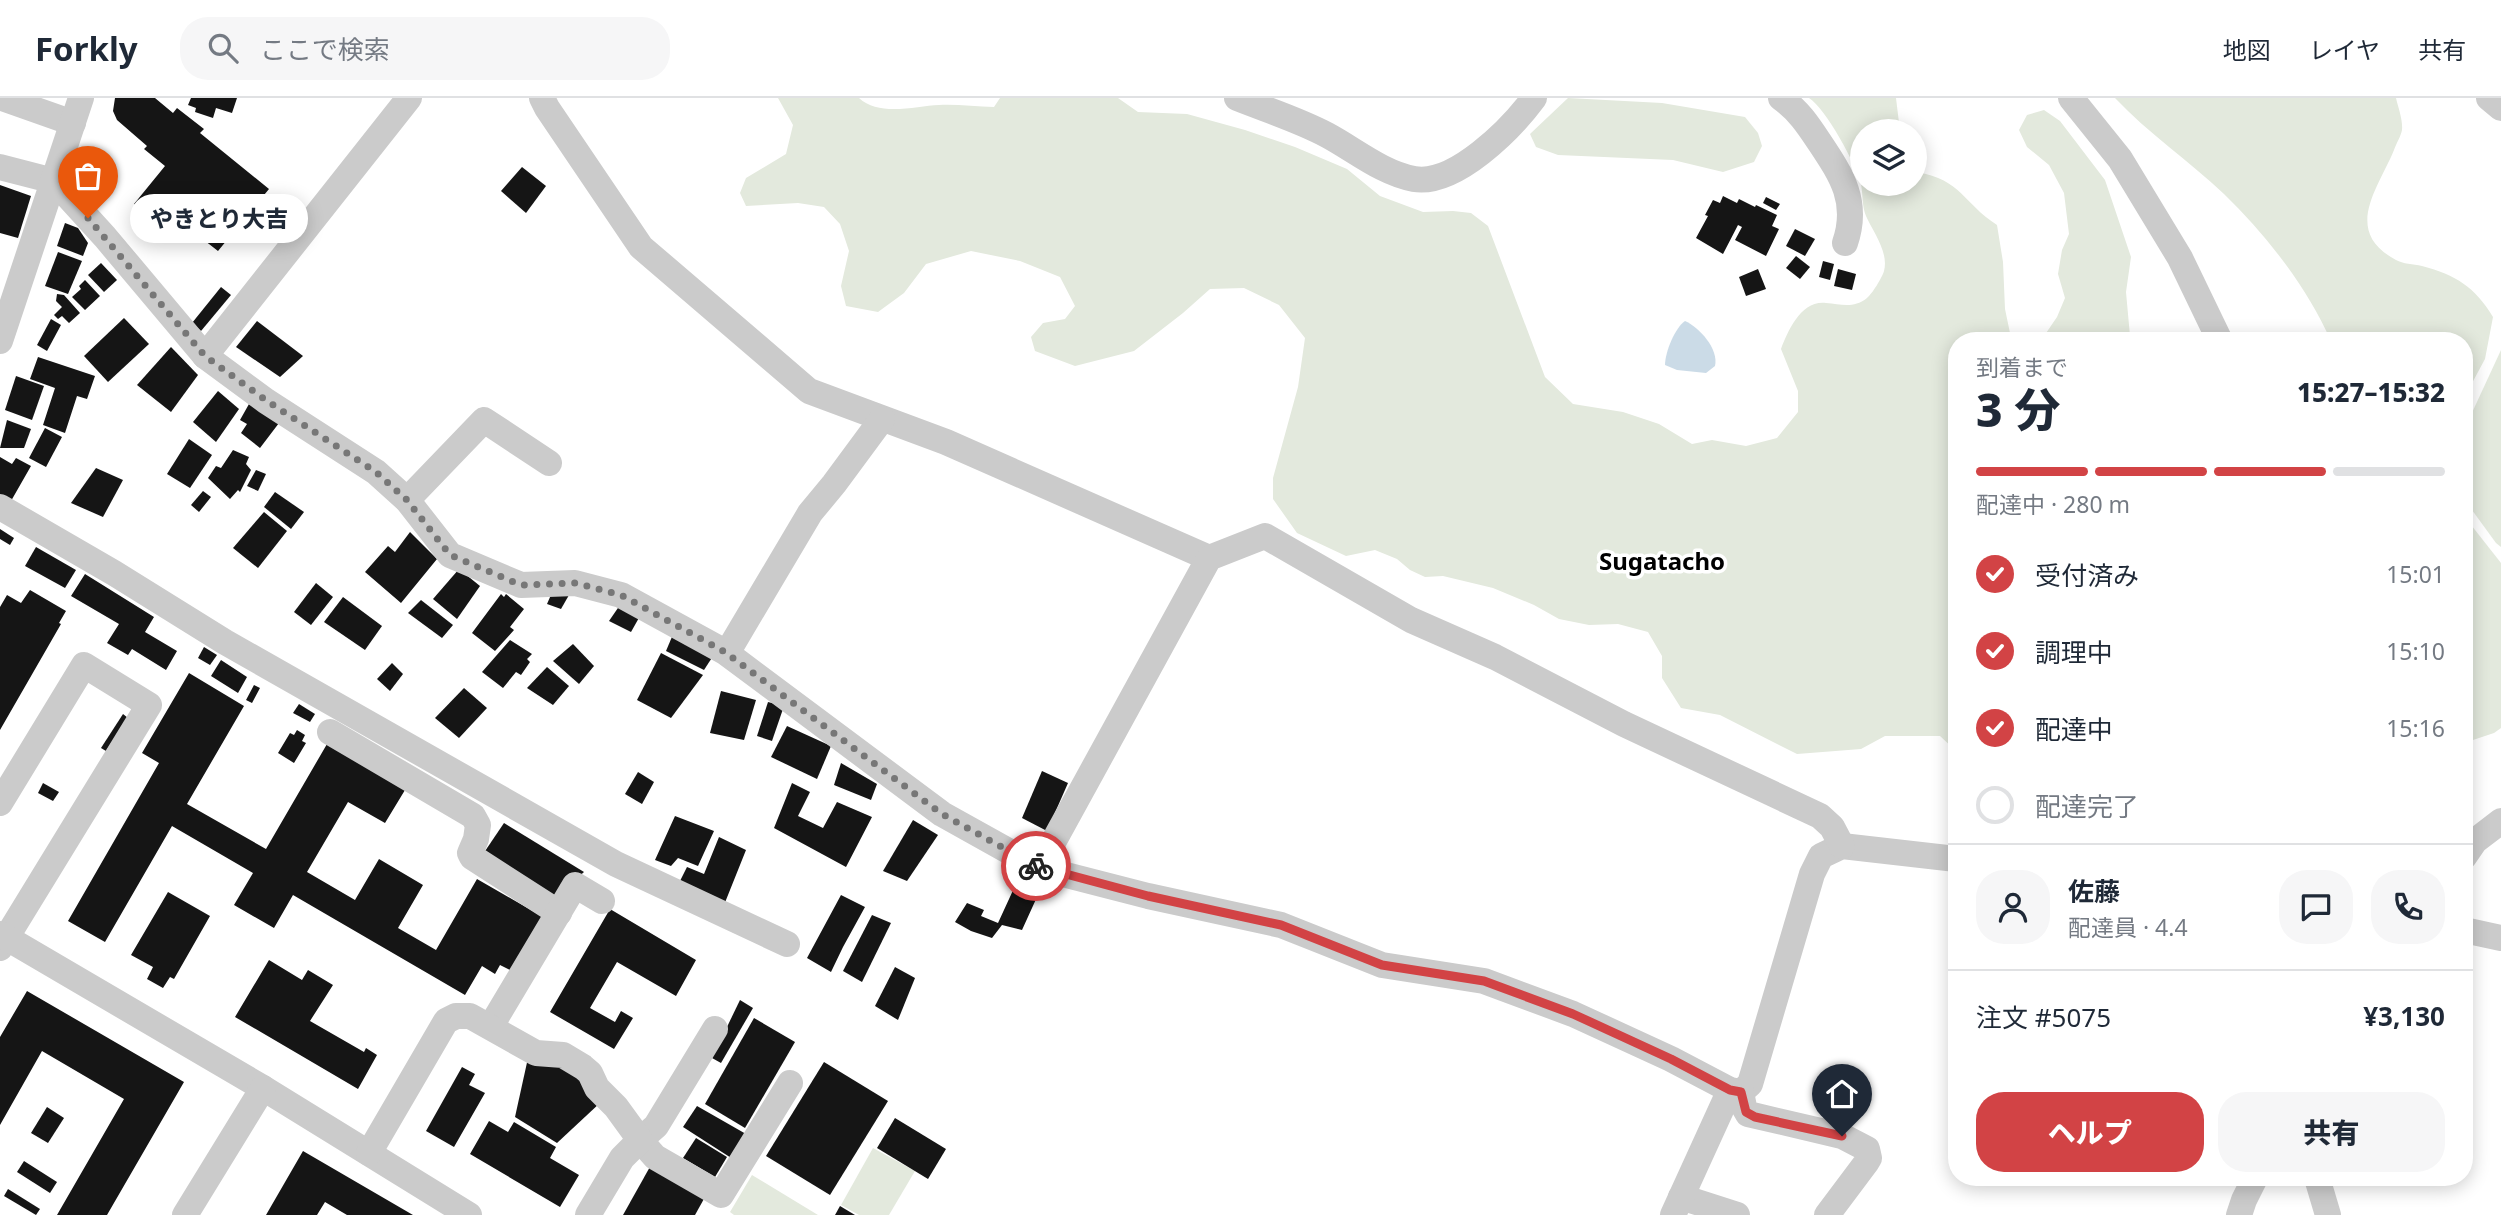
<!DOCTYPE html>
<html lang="ja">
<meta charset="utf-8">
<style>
body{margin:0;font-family:"Noto Sans","Noto Sans JP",sans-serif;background:#f6f6f7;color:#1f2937;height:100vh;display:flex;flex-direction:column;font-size:26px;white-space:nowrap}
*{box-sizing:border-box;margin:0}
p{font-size:23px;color:#747a83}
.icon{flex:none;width:38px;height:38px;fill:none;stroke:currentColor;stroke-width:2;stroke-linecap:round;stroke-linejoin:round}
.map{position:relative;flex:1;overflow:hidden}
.sheet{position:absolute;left:1948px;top:234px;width:525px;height:854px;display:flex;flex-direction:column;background:#fff;border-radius:28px;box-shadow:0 4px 18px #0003}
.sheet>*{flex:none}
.tools{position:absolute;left:1850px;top:21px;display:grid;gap:14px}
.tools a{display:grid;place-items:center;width:77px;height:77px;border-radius:50%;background:#fff;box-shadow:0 4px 18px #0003;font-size:35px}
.pin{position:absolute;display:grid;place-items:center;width:60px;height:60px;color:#fff;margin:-72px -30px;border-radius:50% 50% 50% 0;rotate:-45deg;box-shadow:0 0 7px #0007}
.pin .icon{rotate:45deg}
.courier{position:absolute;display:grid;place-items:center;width:70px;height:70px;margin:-35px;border:5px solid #d24345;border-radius:50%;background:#fff;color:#222;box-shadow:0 2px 9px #0007}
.bubble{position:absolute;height:49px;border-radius:24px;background:#fff;box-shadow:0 4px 18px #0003;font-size:23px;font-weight:800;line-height:49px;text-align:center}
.headline em{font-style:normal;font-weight:800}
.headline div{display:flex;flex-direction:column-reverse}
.headline{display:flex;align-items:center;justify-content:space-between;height:119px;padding:0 28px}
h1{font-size:46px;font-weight:800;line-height:52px}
.bar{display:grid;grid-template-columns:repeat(4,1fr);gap:10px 7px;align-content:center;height:84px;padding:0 28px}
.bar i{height:9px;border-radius:5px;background:#e0e1e3}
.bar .current{background:#d24345}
.bar p{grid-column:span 4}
.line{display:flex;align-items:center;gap:18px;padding:0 28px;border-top:2px solid #e0e1e3}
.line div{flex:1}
.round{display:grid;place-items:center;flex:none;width:74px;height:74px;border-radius:28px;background:#f6f6f7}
ol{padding:0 28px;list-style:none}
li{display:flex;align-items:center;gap:21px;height:77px}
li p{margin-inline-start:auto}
li .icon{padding:7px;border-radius:50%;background:#d24345;color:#fff;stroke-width:4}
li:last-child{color:#747a83}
li i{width:38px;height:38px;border:4px solid #e0e1e3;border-radius:50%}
.action{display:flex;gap:14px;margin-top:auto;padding:14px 28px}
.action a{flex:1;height:80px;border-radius:28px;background:#d24345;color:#fff;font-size:28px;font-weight:800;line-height:80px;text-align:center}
.action a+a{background:#f6f6f7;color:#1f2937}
header{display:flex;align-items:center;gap:42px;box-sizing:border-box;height:98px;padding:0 35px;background:#fff;border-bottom:2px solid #e0e1e3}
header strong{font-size:33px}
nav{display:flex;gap:38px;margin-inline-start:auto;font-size:24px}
.search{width:490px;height:63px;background:#f6f6f7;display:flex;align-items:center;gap:18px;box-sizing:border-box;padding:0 24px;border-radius:28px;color:#747a83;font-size:26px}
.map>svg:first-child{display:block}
.green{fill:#e3e9dd}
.water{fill:#cbdbe7}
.building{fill:#151515}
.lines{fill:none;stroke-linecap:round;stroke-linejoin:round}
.minor{stroke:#cbcbcb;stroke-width:26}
.done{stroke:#777;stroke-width:7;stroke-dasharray:0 12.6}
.route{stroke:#d24345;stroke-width:9}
.labels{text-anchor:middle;stroke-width:7;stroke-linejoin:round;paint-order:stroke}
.quarter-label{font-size:24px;font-weight:bold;fill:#000;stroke:#fff}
</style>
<header>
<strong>Forkly</strong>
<div class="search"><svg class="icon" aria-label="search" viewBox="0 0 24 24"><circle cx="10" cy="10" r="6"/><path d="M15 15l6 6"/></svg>ここで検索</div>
<nav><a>地図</a><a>レイヤ</a><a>共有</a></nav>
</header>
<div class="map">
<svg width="2501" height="1117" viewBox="0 0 2501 1117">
<rect width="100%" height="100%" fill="#fff"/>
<g class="green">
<path d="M778 0H859C879 19 916 8 939 7 957 6 976 9 994 9L1000 0H1118L1138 14 1187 16 1245 32 1295 49 1347 71 1380 98 1423 114 1453 113 1471 115 1488 128 1545 279 1573 306 1623 314 1659 326 1692 346 1712 342 1746 348 1777 340 1798 314V293L1781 251C1788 233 1801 202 1826 205 1841 206 1853 211 1867 200 1872 196 1882 180 1884 173 1889 154 1873 134 1866 118 1862 109 1863 97 1861 86 1856 66 1826 11 1809 0H1896L1900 33H1862V86H1914L1915 70 1917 74C1962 82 1963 105 1997 127L2003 164 2005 211 2010 235 2023 243H1956V653L1940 638H1885L1861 651 1797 656 1720 617 1681 610 1662 580V558L1648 534 1618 526 1589 527 1559 521 1534 507 1493 490 1443 478 1425 479 1410 472 1397 461 1375 452 1346 458 1297 435 1273 401V380L1298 289 1305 240 1279 207 1244 190 1210 191 1183 215 1134 253 1075 268 1035 253 1031 239 1043 225 1065 221 1075 208 1060 179 1020 163 971 153 926 166 904 195 878 214 846 208 841 188 849 153 840 126 824 109 798 105 746 108 740 95 746 80 786 56 793 27Z"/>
<path d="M1568 0 1662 5 1745 19 1758 35 1762 48 1754 64 1723 74 1673 62 1558 57 1536 49 1530 36Z"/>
<path d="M2115 0H2396C2398 9 2403 22 2402 32 2401 38 2396 46 2394 52 2378 91 2342 133 2396 162 2403 166 2413 166 2422 168 2456 177 2475 189 2493 219L2485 261 2464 300V243H2331C2306 188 2268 139 2224 96 2189 63 2148 35 2115 0Z"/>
<path d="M2044 12 2060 23 2105 82 2131 159 2126 194 2130 238 2133 243H2032L2042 241 2057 219 2065 200 2058 176 2062 152 2069 136 2064 95 2049 67 2027 49 2019 32 2027 17Z"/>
<path d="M2501 252V449L2496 445 2464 401V332Z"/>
<path d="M2464 418 2501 465V630L2494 635 2464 645Z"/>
<path d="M873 1050 915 1073 889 1117H859L841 1107Z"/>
<path d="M752 1077 818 1117H734L730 1114Z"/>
</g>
<path class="water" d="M1685 223C1699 229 1719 251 1715 268L1706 275 1677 272 1665 267C1665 254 1675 230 1685 223Z"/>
<g class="building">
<path d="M115 0H155L173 15 177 10 204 31 200 35 269 91 218 153 191 132 189 135 171 120 163 129 134 106 165 68 144 51 147 48 117 22 113 13Z"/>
<path d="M191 0H237L232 15 216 10 213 20 195 14 196 10 188 7Z"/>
<path d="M522 69 546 88 526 115 501 93Z"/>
<path d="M0 87 31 98 18 140 0 135Z"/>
<path d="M1723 98 1737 105 1739 101 1755 109 1756 107 1777 117 1772 128 1779 131 1766 158 1735 142 1742 129 1738 127 1723 156 1696 140 1708 118 1705 117 1713 102 1720 105Z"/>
<path d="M1766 99 1780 106 1776 112 1763 105Z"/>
<path d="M65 125 78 130 88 145 83 158 57 148Z"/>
<path d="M1795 131 1815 141 1805 158 1786 148Z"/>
<path d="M58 154 82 163 68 196 45 188Z"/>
<path d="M1796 158 1810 169 1800 181 1786 170Z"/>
<path d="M1823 163 1834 166 1830 182 1819 179Z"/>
<path d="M101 165 117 182 104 194 88 177Z"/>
<path d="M1758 171 1766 191 1746 198 1739 179Z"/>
<path d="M1838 171 1856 176 1852 192 1834 188Z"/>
<path d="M85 182 100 198 85 212 72 199 81 191 79 188Z"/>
<path d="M221 189 231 197 201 233 192 225Z"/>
<path d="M57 196 64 197 80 215 69 225 62 218 58 221 54 217 62 209 56 203Z"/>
<path d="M124 220 149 246 108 284 84 258Z"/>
<path d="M51 221 61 227 47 253 37 247Z"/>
<path d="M257 223 303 258 280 279 236 249Z"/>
<path d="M171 249 198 277 171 314 137 287Z"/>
<path d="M38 259 95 278 87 301 77 298 65 335 43 327 55 290 30 281Z"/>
<path d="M16 278 44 288 32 322 5 312Z"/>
<path d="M218 293 239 311 216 344 193 324Z"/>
<path d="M249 306 279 325 260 350 241 335 247 326 240 322Z"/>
<path d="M7 322 31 331 24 350H0Z"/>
<path d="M45 330 62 339 46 369 29 360Z"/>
<path d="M189 341 212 357 190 390 167 376Z"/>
<path d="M233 352 249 359 246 366 251 372 240 394 238 392 230 401 208 380 216 368 221 370Z"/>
<path d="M0 359 12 366 16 360 31 368 11 403 0 397Z"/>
<path d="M96 370 123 382 103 419 71 405Z"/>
<path d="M256 372 266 376 258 393 247 388Z"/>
<path d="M203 393 211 399 199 414 191 407Z"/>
<path d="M275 394 304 414 291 431 264 409Z"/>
<path d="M264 414 287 433 258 470 233 450Z"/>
<path d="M0 431 14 440 10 447 0 441Z"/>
<path d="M410 434 437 461 401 505 365 474 388 448 395 454Z"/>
<path d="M36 449 76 472 65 490 25 468Z"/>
<path d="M459 471 480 488 457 521 433 501Z"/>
<path d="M85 476 154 519 145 534 177 553 166 572 132 551 128 557 107 545 119 526 71 498Z"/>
<path d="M316 485 333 499 311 527 294 514Z"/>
<path d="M554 490 569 497 561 511 547 506Z"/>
<path d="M30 492 66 513 59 525 61 526 0 632V509L7 497 21 505Z"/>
<path d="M501 496 504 499 506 496 524 511 510 529 514 532 495 553 472 535Z"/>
<path d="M343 499 382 528 365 552 324 524Z"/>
<path d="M421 502 453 527 442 540 408 515Z"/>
<path d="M620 507 640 518 631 534 609 523Z"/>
<path d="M674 534 715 555 704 572 666 553Z"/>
<path d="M510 542 532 556 527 561 530 564 521 577 516 574 503 590 482 574Z"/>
<path d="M573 546 594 568 579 586 553 563Z"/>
<path d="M204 549 217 557 210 567 198 560Z"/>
<path d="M661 555 703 577 671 620 637 602Z"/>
<path d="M221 562 247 579 238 595 211 578Z"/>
<path d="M392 565 403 576 390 593 377 581Z"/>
<path d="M547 569 569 588 553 607 527 590Z"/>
<path d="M189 575 244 608 187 706 266 751 327 646 405 692 385 725 348 704 307 774 355 802 379 761 423 787 398 830 436 852 477 781 543 819 512 873 500 867 495 876 482 868 465 897 293 797 274 830 234 807 253 775 172 728 105 844 68 823 159 665 142 655Z"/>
<path d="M254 587 260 590 252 605 246 602Z"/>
<path d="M464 590 487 610 459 640 435 620Z"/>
<path d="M721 593 756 602 744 642 710 635Z"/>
<path d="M768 604 784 608 772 643 757 638Z"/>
<path d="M299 606 315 616 310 624 293 615Z"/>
<path d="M123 616 128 620 106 653 101 650Z"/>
<path d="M787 628 831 648 817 681 771 659Z"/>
<path d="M297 632 305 637 302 643 306 645 294 665 278 655 290 635 294 637Z"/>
<path d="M841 665 877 686 871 702 834 687Z"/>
<path d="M1042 673 1068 685 1047 733 1022 720Z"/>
<path d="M638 674 654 684 642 706 625 696Z"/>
<path d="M43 685 59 694 53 703 38 695Z"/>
<path d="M792 685 810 694 798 718 823 730 837 704 872 719 846 769 774 730Z"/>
<path d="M675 718 714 733 698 768 678 760 671 768 655 762Z"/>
<path d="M913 722 938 737 907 783 883 773Z"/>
<path d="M504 725 584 774 556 799 481 759Z"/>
<path d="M719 739 746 752 722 812 676 791 687 769 704 776Z"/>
<path d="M1015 788 1037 799 1022 832 1002 827 992 840 971 833 955 824 967 805 984 812 981 818 998 825Z"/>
<path d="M168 794 210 818 174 881 170 879 163 890 147 881 153 869 131 857Z"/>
<path d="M841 797 865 809 843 849 831 874 807 860Z"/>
<path d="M610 811 696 862 676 898 617 864 590 910 615 924 621 913 633 920 614 951 550 914Z"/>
<path d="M872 817 891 825 862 884 843 873Z"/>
<path d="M269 862 302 882 308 872 333 887 310 923 364 954 366 950 377 957 358 991 235 919Z"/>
<path d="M895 869 915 880 898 922 875 908Z"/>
<path d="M27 893 184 984 107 1117H57L124 1001 42 953 0 1027V939Z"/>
<path d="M740 902 753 910 721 965 712 960Z"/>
<path d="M754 920 795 944 745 1030 705 1006Z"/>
<path d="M528 960 562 964 601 1004 557 1045 515 1019Z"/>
<path d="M824 964 888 1003 830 1097 766 1058Z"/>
<path d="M462 969 475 976 469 987 485 995 454 1049 426 1033Z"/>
<path d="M697 1008 753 1040 739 1065 683 1029Z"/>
<path d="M47 1009 64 1020 48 1045 31 1035Z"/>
<path d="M895 1020 946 1051 928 1081 877 1050Z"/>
<path d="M489 1023 508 1034 514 1024 556 1049 550 1060 579 1077 560 1109 470 1056Z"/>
<path d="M696 1040 727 1059 715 1079 683 1060Z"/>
<path d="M303 1053 413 1117H347L325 1104 317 1117H266Z"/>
<path d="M24 1063 57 1084 50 1095 17 1074Z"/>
<path d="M651 1067 705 1099 695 1117H623Z"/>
<path d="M8 1091 40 1111 36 1117 4 1098Z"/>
<path d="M840 1108 855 1117H835Z"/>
</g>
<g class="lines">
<g class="minor">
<path d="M2 0 73 25"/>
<path d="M542 0 547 10 641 149 809 293 946 344 1209 460"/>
<path d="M1237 0C1267 12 1299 22 1327 37 1355 52 1382 75 1414 81 1455 88 1511 31 1534 0"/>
<path d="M1781 0C1799 13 1808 27 1820 45 1842 78 1859 104 1845 145"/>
<path d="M2071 0 2120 61 2180 160 2220 243"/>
<path d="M2489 0 2501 10"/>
<path d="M0 69 54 83 105 139 205 258 266 303 376 374 407 402 450 457 521 487 575 485 621 497 725 554 942 716 1039 770 1148 798 1281 827 1382 867 1484 883 1573 916 1671 961 1730 992 1741 994 1750 986 1812 776 1821 758 1842 748 1956 761"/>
<path d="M0 243 81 0"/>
<path d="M205 258 409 0"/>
<path d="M407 402 484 322 549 365"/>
<path d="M0 409 114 475 225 544 616 766 787 846"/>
<path d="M727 555 810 415 834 386 882 321"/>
<path d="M330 634 473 718 478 727 476 741 470 755 472 759 559 815"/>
<path d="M0 705 84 567 149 607 0 850"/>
<path d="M2464 759 2475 743 2501 723"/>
<path d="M1039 770 1209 460 1265 438 1411 522 1495 559 1624 626 1820 718 1832 729 1842 748"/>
<path d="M2464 832 2501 840"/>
<path d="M0 836 263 990 469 1117"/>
<path d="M491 928 575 787 602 803"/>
<path d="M715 931 656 1028 640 1042 655 1059 721 1097 790 985"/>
<path d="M1741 994 1744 1009 1748 1016 1842 1038 1867 1051 1869 1060 1866 1065 1827 1117"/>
<path d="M369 1055 446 923 456 918H470L536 955 563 957 583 969 590 975 597 990 616 1009 640 1042 622 1060 588 1117"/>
<path d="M2317 1080 2328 1117"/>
<path d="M1681 1099 1737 1117"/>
<path d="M185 1117 263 990"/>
<path d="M1673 1117 1730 992"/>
<path d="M2239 1117 2244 1102 2255 1080"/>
</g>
</g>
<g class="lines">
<path class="done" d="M88 120 205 258 267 303 376 374 407 402 450 457 521 487 575 485 621 497 725 554 942 716 1036 768"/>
<path class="route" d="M1036 768 1148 798 1281 827 1382 867 1484 883 1573 916 1671 961 1730 992 1741 994 1746 1014 1755 1019 1842 1038"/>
</g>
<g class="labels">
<g class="quarter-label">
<text x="1662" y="472">Sugatacho</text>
</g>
</g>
</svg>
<div class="tools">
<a><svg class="icon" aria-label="layers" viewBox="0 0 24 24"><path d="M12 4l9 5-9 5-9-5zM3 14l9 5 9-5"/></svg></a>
</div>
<div class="pin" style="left:88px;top:120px;background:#ea580c"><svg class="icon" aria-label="bag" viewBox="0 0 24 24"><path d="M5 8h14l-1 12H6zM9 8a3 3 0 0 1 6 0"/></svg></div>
<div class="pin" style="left:1842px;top:1038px;background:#1f2937"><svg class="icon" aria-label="home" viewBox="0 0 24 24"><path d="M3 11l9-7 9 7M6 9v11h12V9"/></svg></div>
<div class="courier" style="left:1036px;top:768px"><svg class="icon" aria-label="bike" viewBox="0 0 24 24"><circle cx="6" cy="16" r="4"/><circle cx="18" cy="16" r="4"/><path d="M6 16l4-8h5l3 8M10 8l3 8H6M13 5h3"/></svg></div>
<div class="bubble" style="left:130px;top:96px;width:178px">やきとり大吉</div>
<section class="sheet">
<div class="headline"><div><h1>3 分</h1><p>到着まで</p></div><em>15:27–15:32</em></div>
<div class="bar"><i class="current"></i><i class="current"></i><i class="current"></i><i></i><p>配達中 · 280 m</p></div>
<ol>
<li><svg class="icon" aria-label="check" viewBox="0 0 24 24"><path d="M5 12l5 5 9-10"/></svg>受付済み<p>15:01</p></li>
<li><svg class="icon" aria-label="check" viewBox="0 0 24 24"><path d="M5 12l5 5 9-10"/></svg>調理中<p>15:10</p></li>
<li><svg class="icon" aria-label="check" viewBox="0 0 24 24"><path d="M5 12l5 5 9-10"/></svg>配達中<p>15:16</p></li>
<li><i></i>配達完了</li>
</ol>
<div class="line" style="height:126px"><a class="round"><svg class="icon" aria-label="person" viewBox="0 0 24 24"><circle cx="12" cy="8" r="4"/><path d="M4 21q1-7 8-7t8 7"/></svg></a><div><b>佐藤</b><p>配達員 · 4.4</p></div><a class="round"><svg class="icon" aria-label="chat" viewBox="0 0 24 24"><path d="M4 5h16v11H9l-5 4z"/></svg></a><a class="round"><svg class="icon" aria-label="phone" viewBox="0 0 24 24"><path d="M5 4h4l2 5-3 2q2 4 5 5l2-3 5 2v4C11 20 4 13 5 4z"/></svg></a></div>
<div class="line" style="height:91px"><div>注文 #5075</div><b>¥3,130</b></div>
<div class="action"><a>ヘルプ</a><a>共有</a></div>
</section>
</div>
